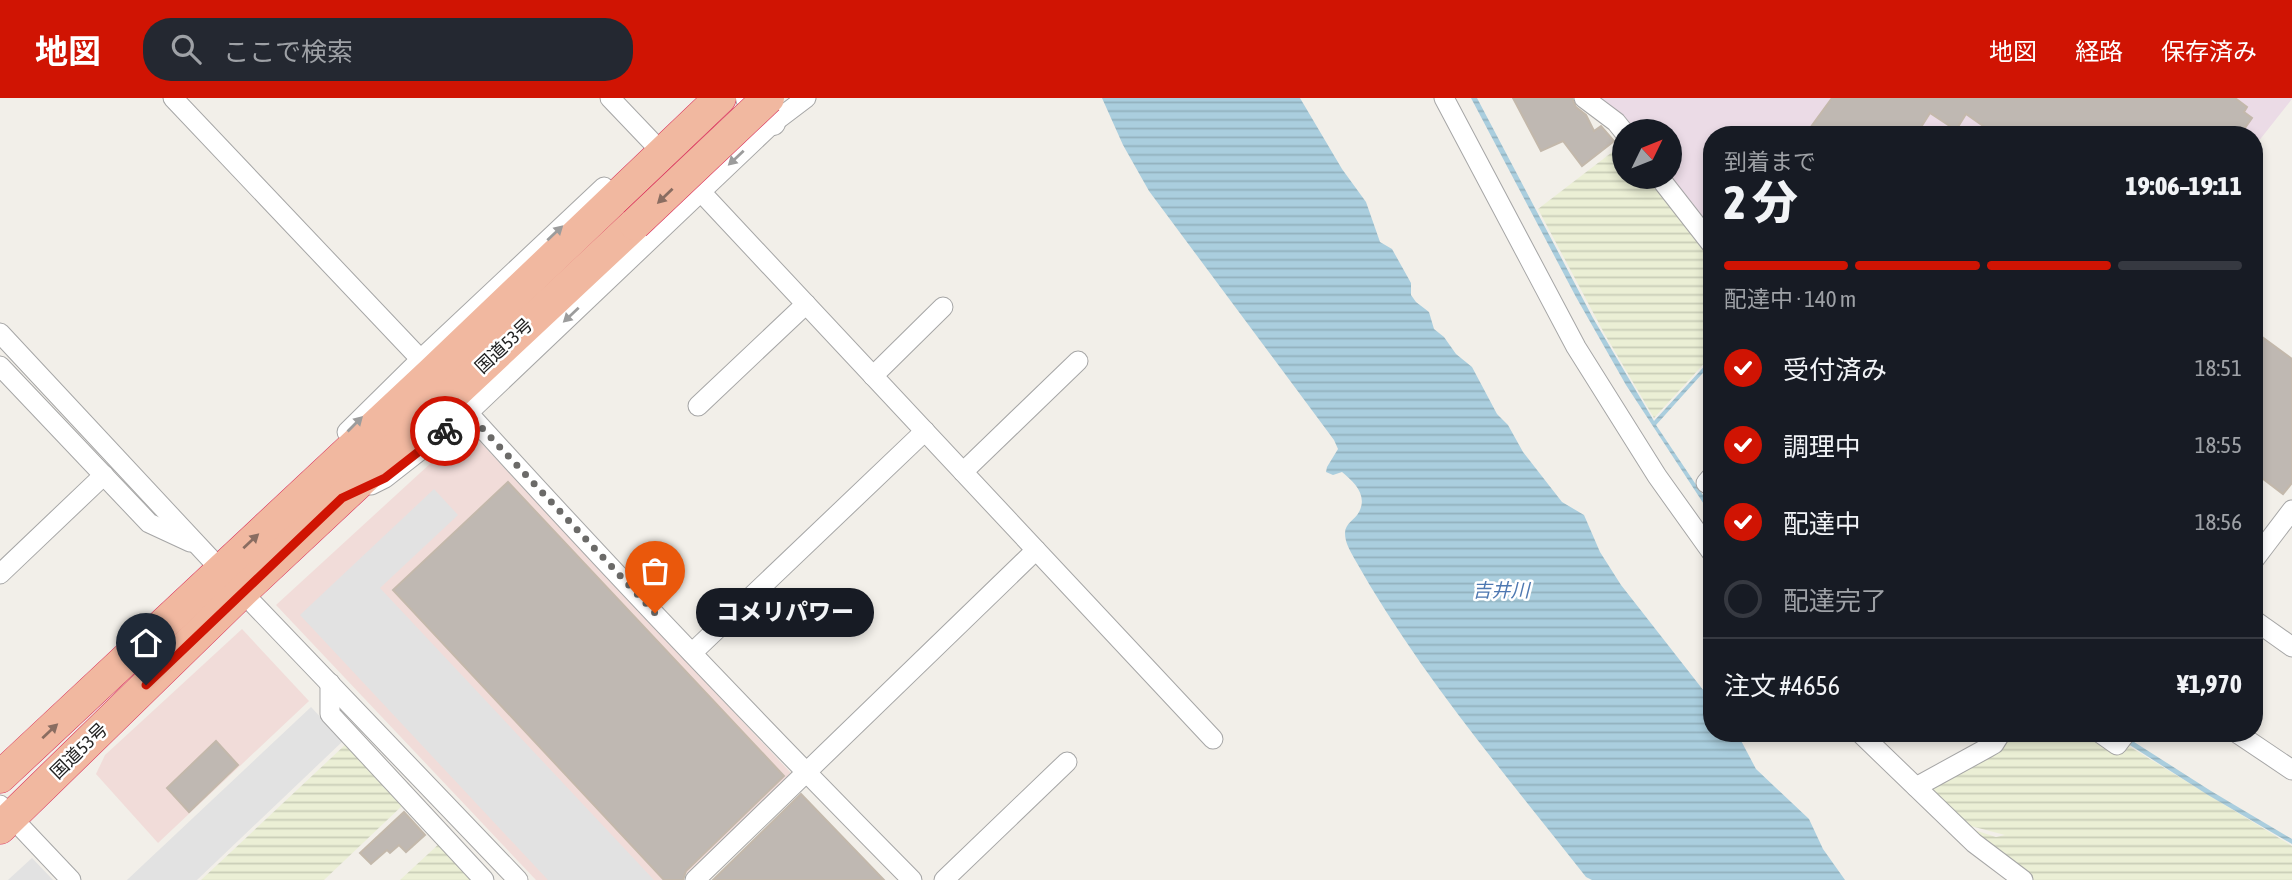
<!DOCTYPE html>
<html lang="ja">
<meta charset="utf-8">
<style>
body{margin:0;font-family:"Asap Condensed","Noto Sans JP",sans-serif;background:#242831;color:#f1f3f6;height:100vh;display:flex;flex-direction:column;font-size:26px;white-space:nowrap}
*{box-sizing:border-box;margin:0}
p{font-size:23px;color:#9ea1a6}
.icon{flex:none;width:38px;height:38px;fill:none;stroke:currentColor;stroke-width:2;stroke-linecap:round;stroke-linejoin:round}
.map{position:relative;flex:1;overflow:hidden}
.sheet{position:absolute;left:1703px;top:28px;width:560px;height:616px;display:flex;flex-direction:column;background:#171b24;border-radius:28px;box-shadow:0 4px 10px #0003}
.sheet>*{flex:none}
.needle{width:46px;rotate:47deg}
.buttons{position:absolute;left:1612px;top:21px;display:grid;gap:14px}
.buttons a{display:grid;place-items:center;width:70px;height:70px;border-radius:50%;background:#171b24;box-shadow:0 4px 10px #0003;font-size:35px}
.pin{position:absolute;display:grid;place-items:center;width:60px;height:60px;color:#fff;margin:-72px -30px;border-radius:50% 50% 50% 0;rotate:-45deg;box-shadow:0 0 7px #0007}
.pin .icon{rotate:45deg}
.courier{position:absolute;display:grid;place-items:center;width:70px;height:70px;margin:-35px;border:5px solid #d01403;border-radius:50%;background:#fff;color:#222;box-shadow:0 2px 9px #0007}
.bubble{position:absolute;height:49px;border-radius:24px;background:#171b24;box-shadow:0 4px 10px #0003;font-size:23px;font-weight:800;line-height:49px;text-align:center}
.headline em{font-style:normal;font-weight:800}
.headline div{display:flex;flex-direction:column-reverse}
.headline{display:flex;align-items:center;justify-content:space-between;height:119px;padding:0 21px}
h1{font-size:46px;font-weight:800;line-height:52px}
.bar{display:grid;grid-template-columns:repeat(4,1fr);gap:10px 7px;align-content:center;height:84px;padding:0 21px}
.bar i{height:9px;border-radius:5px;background:#363941}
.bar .current{background:#d01403}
.bar p{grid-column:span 4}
.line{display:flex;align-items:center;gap:18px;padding:0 21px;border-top:2px solid #363941}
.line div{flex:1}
ol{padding:0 21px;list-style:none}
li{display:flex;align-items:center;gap:21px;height:77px}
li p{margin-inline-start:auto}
li .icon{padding:7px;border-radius:50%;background:#d01403;color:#fff;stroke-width:4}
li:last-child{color:#9ea1a6}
li i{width:38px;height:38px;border:4px solid #363941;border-radius:50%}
header{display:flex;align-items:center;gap:42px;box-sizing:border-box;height:98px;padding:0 35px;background:#d01403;color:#fff}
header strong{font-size:33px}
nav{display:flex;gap:38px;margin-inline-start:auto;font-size:24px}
.search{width:490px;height:63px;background:#242831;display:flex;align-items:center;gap:18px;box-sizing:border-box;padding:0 24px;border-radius:28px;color:#9ea1a6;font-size:26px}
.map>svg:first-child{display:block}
.commercial{fill:#f1dcd9}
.industrial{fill:#ebdbe6}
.farmland{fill:url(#farmland-rules)}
.parking{fill:#e2e2e2}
.water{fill:url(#water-rules)}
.building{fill:#bfb8b2;stroke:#c3b8ab;stroke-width:2}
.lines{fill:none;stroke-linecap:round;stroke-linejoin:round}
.minor-casing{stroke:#a6a6a6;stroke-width:21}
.tertiary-casing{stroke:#a6a6a6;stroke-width:26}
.trunk-casing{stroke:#d92c59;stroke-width:33}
.minor{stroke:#fff;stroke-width:19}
.tertiary{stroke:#fff;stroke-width:24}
.trunk{stroke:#f1b8a0;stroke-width:32}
.trunk-bridge-casing{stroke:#d92c59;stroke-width:33;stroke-linecap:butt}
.trunk-bridge{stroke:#f1b8a0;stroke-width:32}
.oneway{fill:#9c9c9c}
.oneway2{fill:#8a6d61}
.done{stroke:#6b6a68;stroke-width:7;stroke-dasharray:0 12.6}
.route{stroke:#d01403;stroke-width:9}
.labels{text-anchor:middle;stroke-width:5;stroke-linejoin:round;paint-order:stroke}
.street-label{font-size:18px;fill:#222;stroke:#fff}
.water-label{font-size:19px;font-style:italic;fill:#4e78b1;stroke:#fff}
</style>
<header>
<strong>地図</strong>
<div class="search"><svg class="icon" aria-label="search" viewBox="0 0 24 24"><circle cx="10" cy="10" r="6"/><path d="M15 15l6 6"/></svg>ここで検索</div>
<nav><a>地図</a><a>経路</a><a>保存済み</a></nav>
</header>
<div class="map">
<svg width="2292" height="782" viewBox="0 0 2292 782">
<defs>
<pattern id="farmland-rules" width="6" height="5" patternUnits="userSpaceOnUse" patternTransform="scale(1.75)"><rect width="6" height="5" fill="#ebefd5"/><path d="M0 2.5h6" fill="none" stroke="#c9cdb7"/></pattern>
<pattern id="water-rules" width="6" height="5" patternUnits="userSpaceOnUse" patternTransform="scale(1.75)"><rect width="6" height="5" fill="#aacede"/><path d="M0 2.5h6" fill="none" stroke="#92b1be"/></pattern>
</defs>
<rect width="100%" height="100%" fill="#f2efe9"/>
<g class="commercial">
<path d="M468 331 791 675 680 782H536L276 507Z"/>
<path d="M242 531 309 603 158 745 96 676 105 657Z"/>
</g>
<path class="industrial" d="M1593 0H2292V1L2254 49V37H1712L1711 138 1670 79V33H1629Z"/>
<g class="farmland">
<path d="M1624 45V79H1650L1711 157V258L1654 320 1604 235 1538 111Z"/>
<path d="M2011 635H2089L2114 652 2127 647 2292 748V782H2034L1968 730 1996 739 2005 737 1963 726 1934 696 1933 691 1937 684 2004 644Z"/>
<path d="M346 646 404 706 324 782H201Z"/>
<path d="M441 744 476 782H400Z"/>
</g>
<g class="parking">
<path d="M434 391 458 417 380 490 654 782H548L300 517Z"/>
<path d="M311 609 343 643 197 782H127Z"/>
<path d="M32 760 53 782H8Z"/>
</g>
<g class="water">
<path d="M1102 0H1300L1342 71 1366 104 1380 144 1392 151 1411 185V197L1416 204 1429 214 1434 231 1444 239 1456 256 1472 269 1497 316 1508 327 1523 354 1562 404 1584 417 1600 454 1621 487 1711 602 1712 635H1737L1756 671 1809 721 1823 751 1845 782H1592L1586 779C1505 676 1418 574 1354 460 1350 452 1345 445 1345 435 1345 425 1355 422 1359 414 1368 397 1354 384 1342 374L1333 377 1326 374 1327 369 1338 351 1334 342 1149 93 1123 47Z"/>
<path d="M1471 0H1477L1593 220 1654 323 1711 261V266L1656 327 1711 409V417L1626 287 1576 199Z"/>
<path d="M2111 635H2120L2211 693 2292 741V746L2208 697Z"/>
</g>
<g class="building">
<path d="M1513 0H1572L1576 9 1586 17 1594 33 1601 28 1614 43 1582 68 1563 43 1541 53Z"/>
<path d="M1832 0H2235L2247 9 2244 14 2252 20 2240 37H1996L1966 16 1956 32 1930 15 1916 37H1805Z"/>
<path d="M2254 233 2292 261V385L2283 396 2254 374Z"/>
<path d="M508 384 784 678 686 773 683 782H664L393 492Z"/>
<path d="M216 643 238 667 189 714 167 690Z"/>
<path d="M801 696 884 782H713Z"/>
<path d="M404 714 425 737 406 754 399 747 390 755 387 752 371 766 360 755Z"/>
</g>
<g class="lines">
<defs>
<g id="minor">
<path d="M173 0 427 268"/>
<path d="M610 0 652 44"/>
<path d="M1444 0 1576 249 1657 378 1712 455"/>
<path d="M1584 0 1616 24 1624 34"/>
<path d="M1659 79 1712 147"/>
<path d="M701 94 1213 641"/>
<path d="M0 235 221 472 518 782"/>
<path d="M0 268 149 425 190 444"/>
<path d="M873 278 943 209"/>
<path d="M452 297C601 462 755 623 912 782"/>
<path d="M698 308 806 206"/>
<path d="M347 334 421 261 604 89"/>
<path d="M963 374 1078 263"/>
<path d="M1706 385 1712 378"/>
<path d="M371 387 385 380 468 315 773 25 806 0"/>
<path d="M2254 462 2292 412"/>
<path d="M0 476 104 377"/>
<path d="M2254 522 2292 549"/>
<path d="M692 555 925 333"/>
<path d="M330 585V616L484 782"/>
<path d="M1860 635 1974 745 2023 782"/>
<path d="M2100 635 2117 647 2126 635"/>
<path d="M2237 635 2292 672"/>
<path d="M1916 689 1987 650 1994 646 2001 635"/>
<path d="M0 707 71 782"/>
<path d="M695 782 1036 452"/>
<path d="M944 782 1067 664"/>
</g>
<path id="tertiary" d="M748 0 773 25"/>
<g id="trunk">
<path d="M0 679 433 274 720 0"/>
<path d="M0 730 243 493 635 126"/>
</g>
</defs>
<use href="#minor" class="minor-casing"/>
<use href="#tertiary" class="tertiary-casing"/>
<use href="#trunk" class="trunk-casing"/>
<use href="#minor" class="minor"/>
<use href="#tertiary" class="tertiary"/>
<use href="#trunk" class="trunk"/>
<defs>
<path id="trunk-bridge" d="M635 126 768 0"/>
</defs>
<use href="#trunk-bridge" class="trunk-bridge-casing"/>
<use href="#trunk-bridge" class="trunk-bridge"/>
</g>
<defs><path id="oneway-solid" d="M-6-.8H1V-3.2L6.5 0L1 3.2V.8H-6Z" transform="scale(1.75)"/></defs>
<g class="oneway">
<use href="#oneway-solid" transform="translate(736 60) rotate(137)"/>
<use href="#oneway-solid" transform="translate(555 135) rotate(-43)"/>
<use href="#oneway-solid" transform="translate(571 217) rotate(137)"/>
<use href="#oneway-solid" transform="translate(355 326) rotate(-45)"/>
</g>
<g class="oneway2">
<use href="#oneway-solid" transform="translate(665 98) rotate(136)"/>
<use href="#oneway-solid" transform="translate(251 443) rotate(-43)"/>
<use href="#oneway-solid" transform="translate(50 633) rotate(-43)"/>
</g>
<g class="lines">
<path class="done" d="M445 333 468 315 655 515"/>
<path class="route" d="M146 587 342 400 385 380 445 333"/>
</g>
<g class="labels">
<g class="street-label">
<text transform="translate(504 248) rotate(-43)" y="6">国道53号</text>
<text transform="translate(79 653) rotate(-44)" y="6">国道53号</text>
</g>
<g class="water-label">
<text x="1501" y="499">吉井川</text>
</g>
</g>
</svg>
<div class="buttons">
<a><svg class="needle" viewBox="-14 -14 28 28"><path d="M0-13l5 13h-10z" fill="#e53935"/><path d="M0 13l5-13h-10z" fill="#9ea1a6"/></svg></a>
</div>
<div class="pin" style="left:655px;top:515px;background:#ea580c"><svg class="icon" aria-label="bag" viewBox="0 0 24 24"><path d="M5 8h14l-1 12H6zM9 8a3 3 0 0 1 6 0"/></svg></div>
<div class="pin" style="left:146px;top:587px;background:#1f2937"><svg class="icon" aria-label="home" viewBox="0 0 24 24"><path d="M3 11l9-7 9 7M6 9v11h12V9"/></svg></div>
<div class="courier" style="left:445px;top:333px"><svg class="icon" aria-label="bike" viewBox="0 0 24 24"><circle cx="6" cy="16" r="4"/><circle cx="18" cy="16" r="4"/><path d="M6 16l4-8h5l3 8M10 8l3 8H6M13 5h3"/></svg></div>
<div class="bubble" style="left:696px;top:490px;width:178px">コメリパワー</div>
<section class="sheet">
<div class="headline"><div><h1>2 分</h1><p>到着まで</p></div><em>19:06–19:11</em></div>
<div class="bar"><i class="current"></i><i class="current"></i><i class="current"></i><i></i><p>配達中 · 140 m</p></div>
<ol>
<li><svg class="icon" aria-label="check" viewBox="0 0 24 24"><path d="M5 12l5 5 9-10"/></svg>受付済み<p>18:51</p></li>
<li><svg class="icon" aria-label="check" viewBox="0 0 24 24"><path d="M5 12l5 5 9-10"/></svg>調理中<p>18:55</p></li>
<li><svg class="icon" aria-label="check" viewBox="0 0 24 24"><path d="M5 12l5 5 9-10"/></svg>配達中<p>18:56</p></li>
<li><i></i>配達完了</li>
</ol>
<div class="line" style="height:91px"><div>注文 #4656</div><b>¥1,970</b></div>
</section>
</div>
